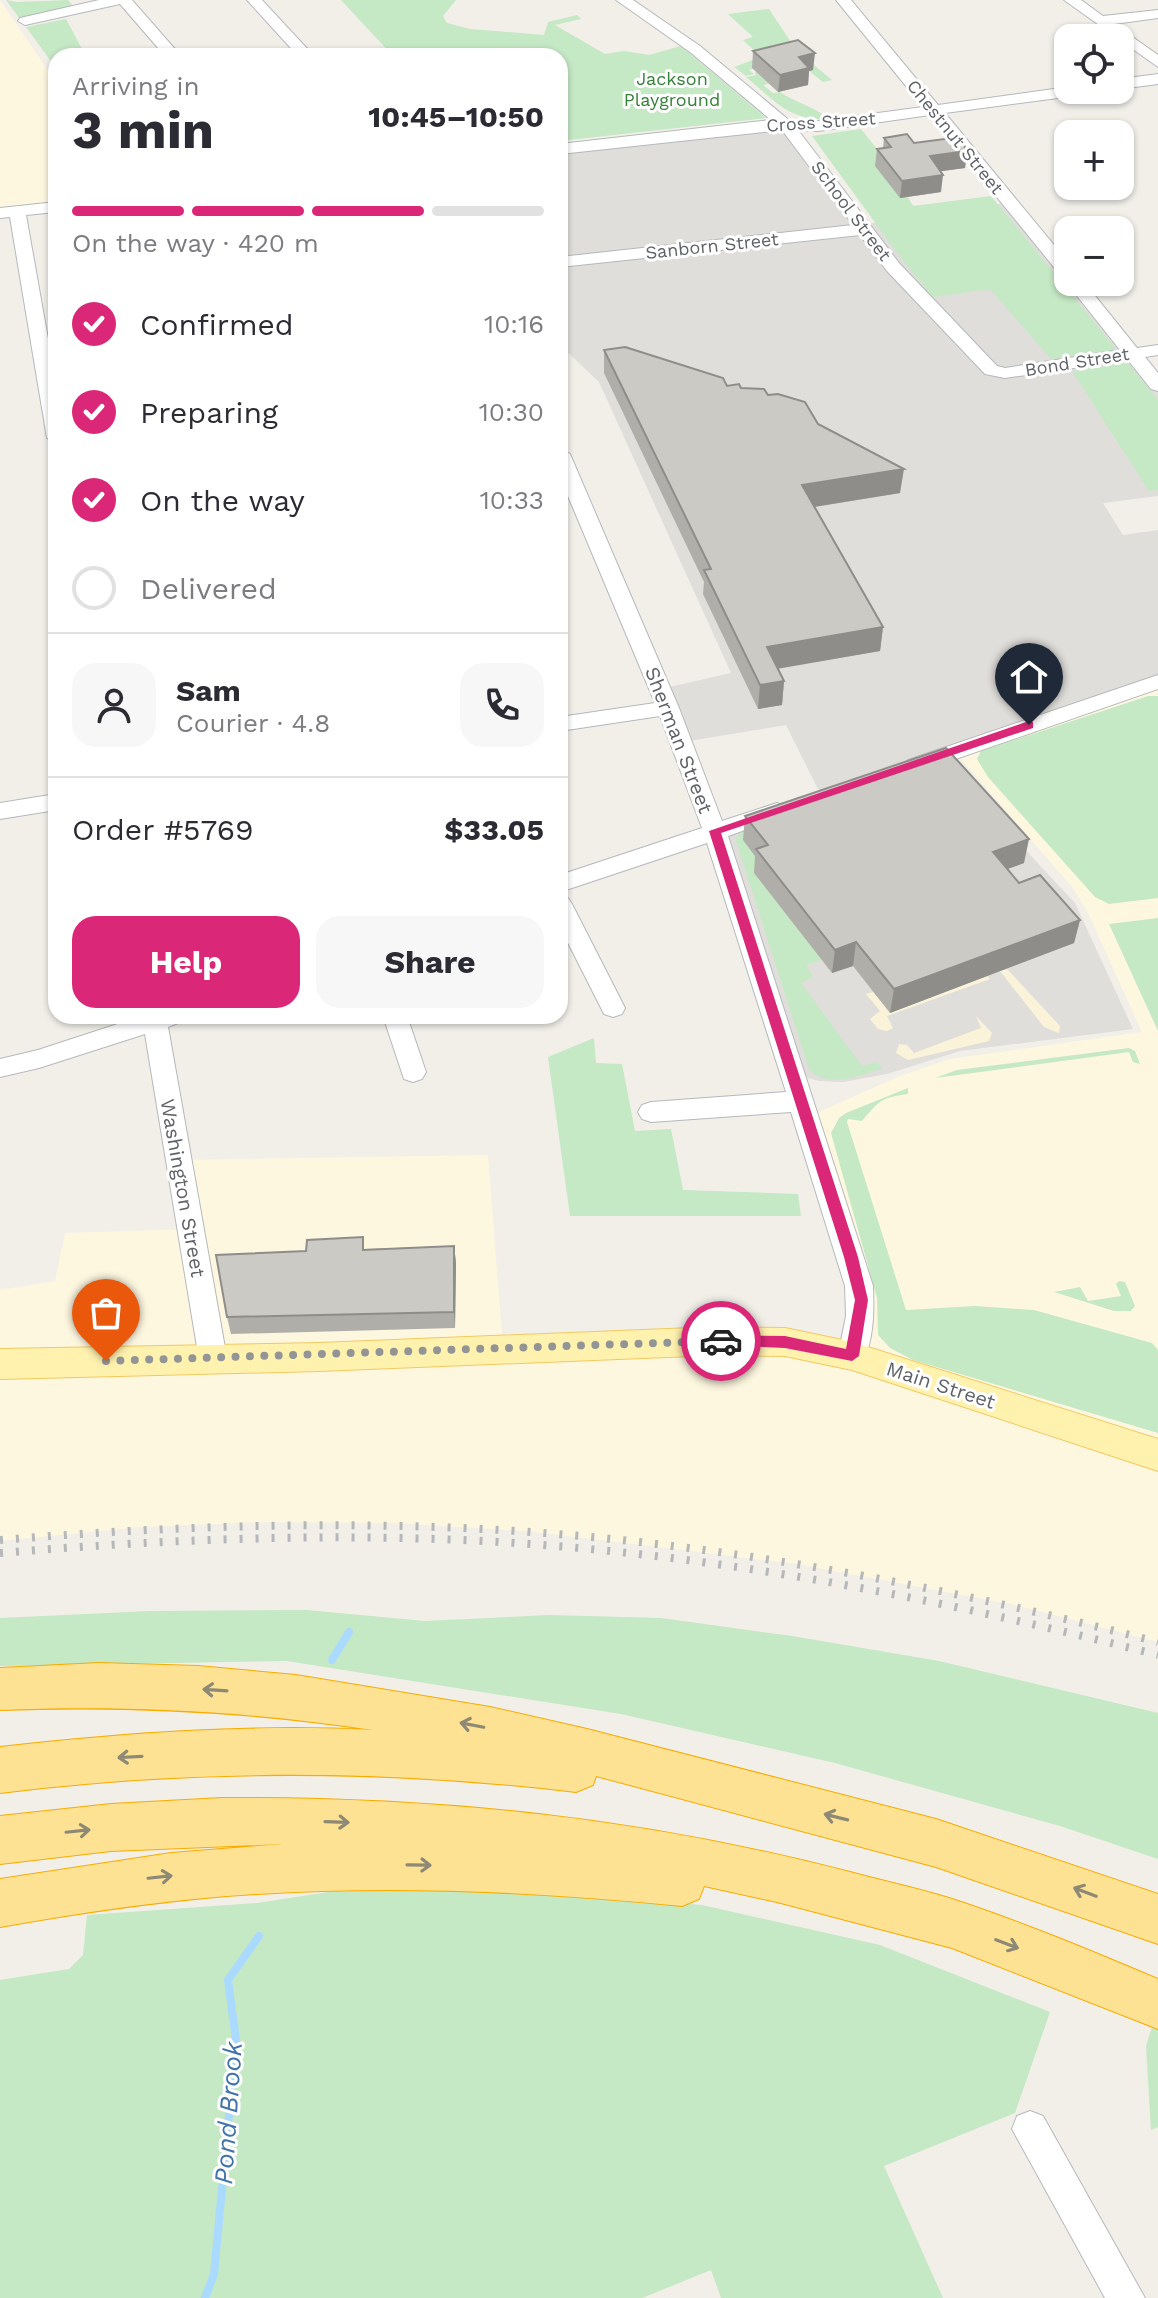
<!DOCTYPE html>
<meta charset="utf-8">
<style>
body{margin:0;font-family:"Work Sans",sans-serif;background:#f7f7f7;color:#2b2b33;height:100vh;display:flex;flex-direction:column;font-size:30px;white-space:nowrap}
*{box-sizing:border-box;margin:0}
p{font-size:26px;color:#7c7c81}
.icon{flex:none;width:44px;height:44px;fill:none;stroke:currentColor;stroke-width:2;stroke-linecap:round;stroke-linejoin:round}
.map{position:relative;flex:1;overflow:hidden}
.drawer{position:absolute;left:48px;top:48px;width:520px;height:976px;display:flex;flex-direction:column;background:#fff;border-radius:24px;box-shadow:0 2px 6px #0004}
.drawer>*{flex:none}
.buttons{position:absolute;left:1054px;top:24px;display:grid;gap:16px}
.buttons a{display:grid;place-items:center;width:80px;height:80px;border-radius:16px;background:#fff;box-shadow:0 2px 6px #0004;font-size:40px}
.pin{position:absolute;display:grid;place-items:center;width:68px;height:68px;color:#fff;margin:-82px -34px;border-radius:50% 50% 50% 0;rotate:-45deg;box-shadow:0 0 8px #0007}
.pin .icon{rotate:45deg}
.courier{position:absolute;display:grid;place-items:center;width:80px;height:80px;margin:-40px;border:6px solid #db2777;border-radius:50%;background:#fff;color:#222;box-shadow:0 2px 10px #0007}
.summary em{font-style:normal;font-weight:700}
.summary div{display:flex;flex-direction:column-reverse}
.summary{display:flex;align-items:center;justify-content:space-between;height:136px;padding:0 24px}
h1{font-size:52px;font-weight:700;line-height:60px}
.bar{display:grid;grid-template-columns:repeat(4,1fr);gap:12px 8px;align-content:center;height:96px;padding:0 24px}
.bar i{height:10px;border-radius:6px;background:#e1e1e2}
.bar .on{background:#db2777}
.bar p{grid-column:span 4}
.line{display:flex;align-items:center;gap:20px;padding:0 24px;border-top:2px solid #e1e1e2}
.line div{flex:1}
.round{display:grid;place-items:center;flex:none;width:84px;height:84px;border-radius:24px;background:#f7f7f7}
ol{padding:0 24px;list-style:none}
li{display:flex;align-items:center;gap:24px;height:88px}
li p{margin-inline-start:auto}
li .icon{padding:8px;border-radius:50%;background:#db2777;color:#fff;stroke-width:4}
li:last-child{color:#7c7c81}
li i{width:44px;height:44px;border:4px solid #e1e1e2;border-radius:50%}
.cta{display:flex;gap:16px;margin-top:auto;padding:16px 24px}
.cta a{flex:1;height:92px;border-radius:24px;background:#db2777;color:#fff;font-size:32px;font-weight:700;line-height:92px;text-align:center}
.cta a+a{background:#f7f7f7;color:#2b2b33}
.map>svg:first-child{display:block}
.commercial{fill:#fef7e0}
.industrial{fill:#e0deda}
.green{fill:#c5e8c5}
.sand{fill:#fbf3d9}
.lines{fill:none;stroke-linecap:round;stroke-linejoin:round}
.stream{stroke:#aadaff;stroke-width:8}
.minor-casing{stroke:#b5b8bc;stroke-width:2}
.major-casing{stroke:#f2c960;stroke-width:2}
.highway-casing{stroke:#f9ab00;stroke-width:2}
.minor{fill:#fff;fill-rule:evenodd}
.major{fill:#fff2af;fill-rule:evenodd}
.highway{fill:#fde293;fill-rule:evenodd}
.rail{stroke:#b6b7b8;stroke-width:8;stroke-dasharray:3 13;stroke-linecap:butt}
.wall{fill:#afaea9}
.shaded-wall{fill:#8f8d8a}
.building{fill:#cccac5;stroke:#8f8d8a;stroke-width:2}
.oneway{stroke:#8e8975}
.route{fill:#db2777}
.done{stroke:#929495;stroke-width:8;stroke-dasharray:0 14.4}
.labels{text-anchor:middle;stroke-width:6;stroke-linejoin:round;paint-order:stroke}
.far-park-label{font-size:18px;fill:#348238;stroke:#fff}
.far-street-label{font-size:18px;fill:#5f6368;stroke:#fff}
.street-label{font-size:20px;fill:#5f6368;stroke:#fff}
.near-water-label{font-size:26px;font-style:italic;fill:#4174aa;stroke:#fff}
</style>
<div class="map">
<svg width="1158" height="2298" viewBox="0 0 1158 2298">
<rect width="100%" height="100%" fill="#f1efe8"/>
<g class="commercial">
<path d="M0 0 56 82V207L0 213Z"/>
<path d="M1158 682V1642L1015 1605 797 1564 526 1531 393 1523 264 1522 141 1527 0 1541V1290L55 1281 65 1233 190 1229 179 1160 488 1155 503 1349 852 1355 860 1316 808 1120 821 1111 900 1076 950 1059 1142 1032 1088 913 1073 888 954 751Z"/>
</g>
<path class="industrial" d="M784 129 858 225 1005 203 1158 392V496L1103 503 1123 535 1158 530V678L933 751 1075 903 1133 1029 960 1051 887 1074 843 1082 819 1081 804 1077 728 841 730 831 823 799 786 725 689 741 665 688 731 673 599 382 560 345V152Z"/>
<g class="green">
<path d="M6 0 17 2 68 0 74 7 20 19Z"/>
<path d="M341 0H456L443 16 447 23 470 29 544 35 548 22 577 15 581 19 555 25 605 54 624 51 649 55 681 46 766 118 560 141V56H393Z"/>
<path d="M769 9 796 50 832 80 823 82 809 71 753 69 749 70 754 74 746 76 734 67 761 57 743 40 753 37 728 14Z"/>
<path d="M66 19 82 49 78 56H56V68L26 27Z"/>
<path d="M755 72 781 80 763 85 773 93 780 92C795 103 815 106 828 119 789 121 774 100 746 77L756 75Z"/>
<path d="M861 129 889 164 913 206 991 196 1117 350 1051 359 990 289 932 297 922 284 925 282H920L899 255 904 253 898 254 812 136Z"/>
<path d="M1128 363 1158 400V490L1149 491 1072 371Z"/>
<path d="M1148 696H1158V898L1109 904 1095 897 988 777 977 759 981 751Z"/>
<path d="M744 831 765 869 755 874 822 960 806 965 813 977 801 983 862 1066 877 1062 882 1068C861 1076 827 1089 809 1069L736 841 737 836Z"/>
<path d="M1158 918V1031L1109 924Z"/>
<path d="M594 1038 596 1063 622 1064 635 1131 671 1129 683 1190 798 1194 801 1216H570L548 1057Z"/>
<path d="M1129 1048 1135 1051 1140 1064 1133 1062 1129 1052 935 1078 957 1070Z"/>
<path d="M908 1088V1094C880 1098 879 1101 862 1121L848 1119 847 1122 906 1310 975 1306 1034 1310 1152 1343 1158 1350V1433L913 1360 890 1348 878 1335 877 1298 831 1133 839 1118 846 1113Z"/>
<path d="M1119 1281 1125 1282 1135 1306 1131 1311H1114L1054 1292 1080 1287 1088 1301 1121 1296 1116 1284Z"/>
<path d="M306 1610 425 1621 549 1615 661 1618 792 1636 939 1661 1158 1713V1859L1060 1826 835 1763 621 1714 287 1661 0 1666V1618L150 1611Z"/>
<path d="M368 1886 490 1888 702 1905 880 1945 1050 2012 1015 2113 884 2166 943 2298H721L711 2270 642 2298H0V1980L69 1969 83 1955 87 1915 257 1903Z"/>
<path d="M1152 2027 1158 2029V2127L1151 2130 1146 2046Z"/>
</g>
<g class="sand">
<path d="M1007 969 1060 1026 1059 1033 1044 1027 1000 971Z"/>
<path d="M987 976 990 979 887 1016 893 1028 887 1031 878 1029 870 1019 880 1011 866 994 873 992 891 1012Z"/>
<path d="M976 1016 992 1033 989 1041 908 1060 896 1053 899 1044 907 1045 914 1053 981 1028Z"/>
</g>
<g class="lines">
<g class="stream">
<path d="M332 1660 349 1632"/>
<path d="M205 2298 214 2274 236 2040 228 1980 259 1936"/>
</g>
<defs>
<g id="minor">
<path d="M99 0H132L181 56H165L120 4 25 25 18 21 20 18Z"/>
<path d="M247 0H262L314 56H298Z"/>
<path d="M616 0H633L700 46 790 121H818L923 107 836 0H851L938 105 1068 87V90H1089L1081 95 945 113 1068 262V278L1062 277 930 115 818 131 798 130 899 263 997 366 1005 368 1120 350 1066 282 1068 280V282H1084L1137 348 1158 345V355L1145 357 1158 373V391L1151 389 1128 360 1005 378 985 374 887 271 860 235 560 267V257L853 225 782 130 560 154V144L771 120 690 52Z"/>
<path d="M1064 0H1081L1103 16 1158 10V18L1114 24 1158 55V67Z"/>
<path d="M1158 74V84L1120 89V79Z"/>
<path d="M56 202V212L26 215 56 384V444L47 438 10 217 0 218V208Z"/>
<path d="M560 448 570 454 679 708 722 821 777 803 785 806 788 811 785 816 728 836 873 1286C874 1312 874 1340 862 1364L852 1368 842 1364 838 1356 846 1316 845 1286 791 1112 651 1122 642 1119 638 1112 642 1105 651 1102 786 1092 707 843 560 892V875L702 828 660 716 560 731V717L655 703 560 477Z"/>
<path d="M1158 675V689L924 770H908L905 765 908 760Z"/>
<path d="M56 794V810L0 819V803Z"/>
<path d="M560 896 568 898 572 904 625 1008 622 1014 613 1017 604 1014 601 1008 560 927Z"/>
<path d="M142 1016 181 1017 178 1023 168 1027 227 1359 223 1367 213 1371 203 1367 199 1359 145 1034 39 1068 0 1077V1059L38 1050Z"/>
<path d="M383 1016H407L426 1072 422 1079 413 1082 404 1079Z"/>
<path d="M1030 2111 1043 2116 1145 2298H1105L1012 2129 1017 2116Z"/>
</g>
<path id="major" d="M717 1327 785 1328 852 1342 1158 1439V1471L852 1370 785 1356 717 1355 319 1371 0 1379V1349L319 1343Z"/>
<g id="highway">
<path d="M99 1663 198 1666 296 1675 490 1707 587 1729 936 1819 1158 1894V1944L936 1867 596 1776 593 1785 576 1792C383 1769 193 1769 0 1793V1747C124 1733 248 1724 373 1730 246 1711 127 1705 0 1710V1668Z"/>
<path d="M222 1798C441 1797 637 1817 850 1872 883 1881 917 1888 949 1898 1020 1921 1089 1950 1158 1979V2029L952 1948 777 1902 704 1886 699 1899 682 1906C541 1892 400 1885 258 1894 171 1899 86 1912 0 1927V1879L171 1853 283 1844 111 1851 0 1864V1816L111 1804Z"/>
</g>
</defs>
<use href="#minor" class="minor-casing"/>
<use href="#major" class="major-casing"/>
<use href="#highway" class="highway-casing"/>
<use href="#minor" class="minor"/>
<use href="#major" class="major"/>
<use href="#highway" class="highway"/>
<g class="rail">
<path d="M0 1540C145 1528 290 1522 436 1527 681 1535 921 1581 1158 1642"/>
<path d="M0 1553C145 1541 290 1534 436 1539 681 1547 921 1594 1158 1655"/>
</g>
</g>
<g class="wall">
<path d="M753 51 813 70 809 71 808 85 778 92 752 68Z"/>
<path d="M884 138 967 151 965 168 941 171V192L900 198 875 166 877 149 883 148Z"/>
<path d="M604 350 727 386 768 395 818 424 900 493 815 507 883 627 880 651 778 668 784 681 782 705 758 709 703 594 704 582 604 373Z"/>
<path d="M745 816 1024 863 1007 869 1019 883 1080 920 1074 943 890 1013 853 966 832 973 754 873 755 856 743 840Z"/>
<path d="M454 1246 456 1263 455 1328 231 1334 227 1317 306 1251Z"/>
</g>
<g class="shaded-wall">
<path d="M815 53 813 70 809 71 808 85 778 92 780 75 799 57Z"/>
<path d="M967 151 965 168 928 173 930 156Z"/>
<path d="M943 175 941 192 900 198 902 181Z"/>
<path d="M904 469 900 493 800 509 802 485Z"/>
<path d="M883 627 880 651 765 671 767 647Z"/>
<path d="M784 681 782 705 758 709 760 685Z"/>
<path d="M1029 839 1024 863 988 876 993 852Z"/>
<path d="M1080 920 1074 943 890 1013 894 989Z"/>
<path d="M856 942 853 966 832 973 835 950Z"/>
<path d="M454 1246 456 1263 455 1328 454 1312Z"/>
</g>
<g class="building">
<path d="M798 40 815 53 799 57 809 68 780 75 753 51Z"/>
<path d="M907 134 914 143 960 137 967 151 930 156 943 175 902 181 877 149 891 147 884 138Z"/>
<path d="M625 347 723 378 727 386 739 384 741 388 764 389 768 395 778 394 805 402 818 424 904 469 802 485 883 627 767 647 784 681 760 685 704 570 711 569 604 350Z"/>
<path d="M946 748 1029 839 993 852 1019 883 1040 875 1080 920 894 989 856 942 835 950 756 849 768 845 745 816Z"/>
<path d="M363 1237V1250L454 1246V1312L227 1317 216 1255 306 1251 307 1240Z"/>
</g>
<defs><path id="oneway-shaft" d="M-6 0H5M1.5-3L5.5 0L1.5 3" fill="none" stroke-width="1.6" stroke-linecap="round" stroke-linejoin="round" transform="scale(2)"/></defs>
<g class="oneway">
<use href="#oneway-shaft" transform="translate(215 1690) rotate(-176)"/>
<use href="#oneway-shaft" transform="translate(472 1725) rotate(-169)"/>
<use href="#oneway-shaft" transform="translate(130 1757) rotate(177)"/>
<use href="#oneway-shaft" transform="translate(836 1817) rotate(-166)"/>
<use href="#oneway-shaft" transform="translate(337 1822) rotate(2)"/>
<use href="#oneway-shaft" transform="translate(78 1831) rotate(-6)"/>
<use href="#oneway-shaft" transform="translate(419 1865) rotate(1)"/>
<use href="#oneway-shaft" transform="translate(160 1877) rotate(-6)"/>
<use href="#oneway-shaft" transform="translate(1085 1892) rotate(-159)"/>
<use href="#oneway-shaft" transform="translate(1007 1944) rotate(21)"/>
</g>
<path class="route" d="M1029 721 1033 722V728L721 833 858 1257 868 1300 859 1356 852 1361 785 1348 716 1345V1337L721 1335 785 1336 846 1349 855 1300 844 1257 709 831Z"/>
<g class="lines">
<path class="done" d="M106 1361 721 1341"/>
</g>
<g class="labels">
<g class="far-park-label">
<text x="672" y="85">Jackson<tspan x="672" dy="21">Playground</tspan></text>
</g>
<g class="far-street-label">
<text transform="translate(821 122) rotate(-4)" y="6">Cross Street</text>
<text transform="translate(955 137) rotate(51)" y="6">Chestnut Street</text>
<text transform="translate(851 211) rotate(53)" y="6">School Street</text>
<text transform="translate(712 246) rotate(-6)" y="6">Sanborn Street</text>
<text transform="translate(1077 362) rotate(-9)" y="6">Bond Street</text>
</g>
<g class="street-label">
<text transform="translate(679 740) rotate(69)" y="7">Sherman Street</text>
<text transform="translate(183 1188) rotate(80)" y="7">Washington Street</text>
<text transform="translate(941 1385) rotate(18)" y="7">Main Street</text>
</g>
<g class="near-water-label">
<text transform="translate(228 2113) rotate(-86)" y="9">Pond Brook</text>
</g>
</g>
</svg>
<div class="buttons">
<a><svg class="icon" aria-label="locate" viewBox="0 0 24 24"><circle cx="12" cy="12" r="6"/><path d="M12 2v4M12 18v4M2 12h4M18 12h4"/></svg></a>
<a>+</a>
<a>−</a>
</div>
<div class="pin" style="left:106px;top:1361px;background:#ea580c"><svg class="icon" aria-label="bag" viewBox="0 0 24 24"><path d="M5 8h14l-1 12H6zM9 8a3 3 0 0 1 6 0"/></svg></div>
<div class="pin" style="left:1029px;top:725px;background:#1f2937"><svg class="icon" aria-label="home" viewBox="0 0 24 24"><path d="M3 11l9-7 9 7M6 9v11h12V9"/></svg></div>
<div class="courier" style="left:721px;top:1341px"><svg class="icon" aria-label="car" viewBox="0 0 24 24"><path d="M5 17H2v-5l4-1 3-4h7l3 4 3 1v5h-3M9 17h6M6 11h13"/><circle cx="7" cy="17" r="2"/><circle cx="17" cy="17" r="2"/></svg></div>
<section class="drawer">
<div class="summary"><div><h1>3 min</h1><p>Arriving in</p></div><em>10:45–10:50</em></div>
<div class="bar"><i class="on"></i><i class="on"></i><i class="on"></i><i></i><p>On the way · 420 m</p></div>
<ol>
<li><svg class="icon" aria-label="check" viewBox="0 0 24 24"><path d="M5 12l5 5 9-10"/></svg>Confirmed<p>10:16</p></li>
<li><svg class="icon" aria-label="check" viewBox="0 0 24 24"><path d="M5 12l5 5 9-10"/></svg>Preparing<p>10:30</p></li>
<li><svg class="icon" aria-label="check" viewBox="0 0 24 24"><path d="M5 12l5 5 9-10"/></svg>On the way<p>10:33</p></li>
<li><i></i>Delivered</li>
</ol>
<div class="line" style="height:144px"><a class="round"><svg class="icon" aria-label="person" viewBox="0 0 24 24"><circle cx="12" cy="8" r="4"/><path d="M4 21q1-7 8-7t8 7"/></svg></a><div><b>Sam</b><p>Courier · 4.8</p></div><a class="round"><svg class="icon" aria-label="phone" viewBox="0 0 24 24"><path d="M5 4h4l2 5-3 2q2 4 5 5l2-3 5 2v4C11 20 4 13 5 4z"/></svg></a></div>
<div class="line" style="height:104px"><div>Order #5769</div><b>$33.05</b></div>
<div class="cta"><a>Help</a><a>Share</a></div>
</section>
</div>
